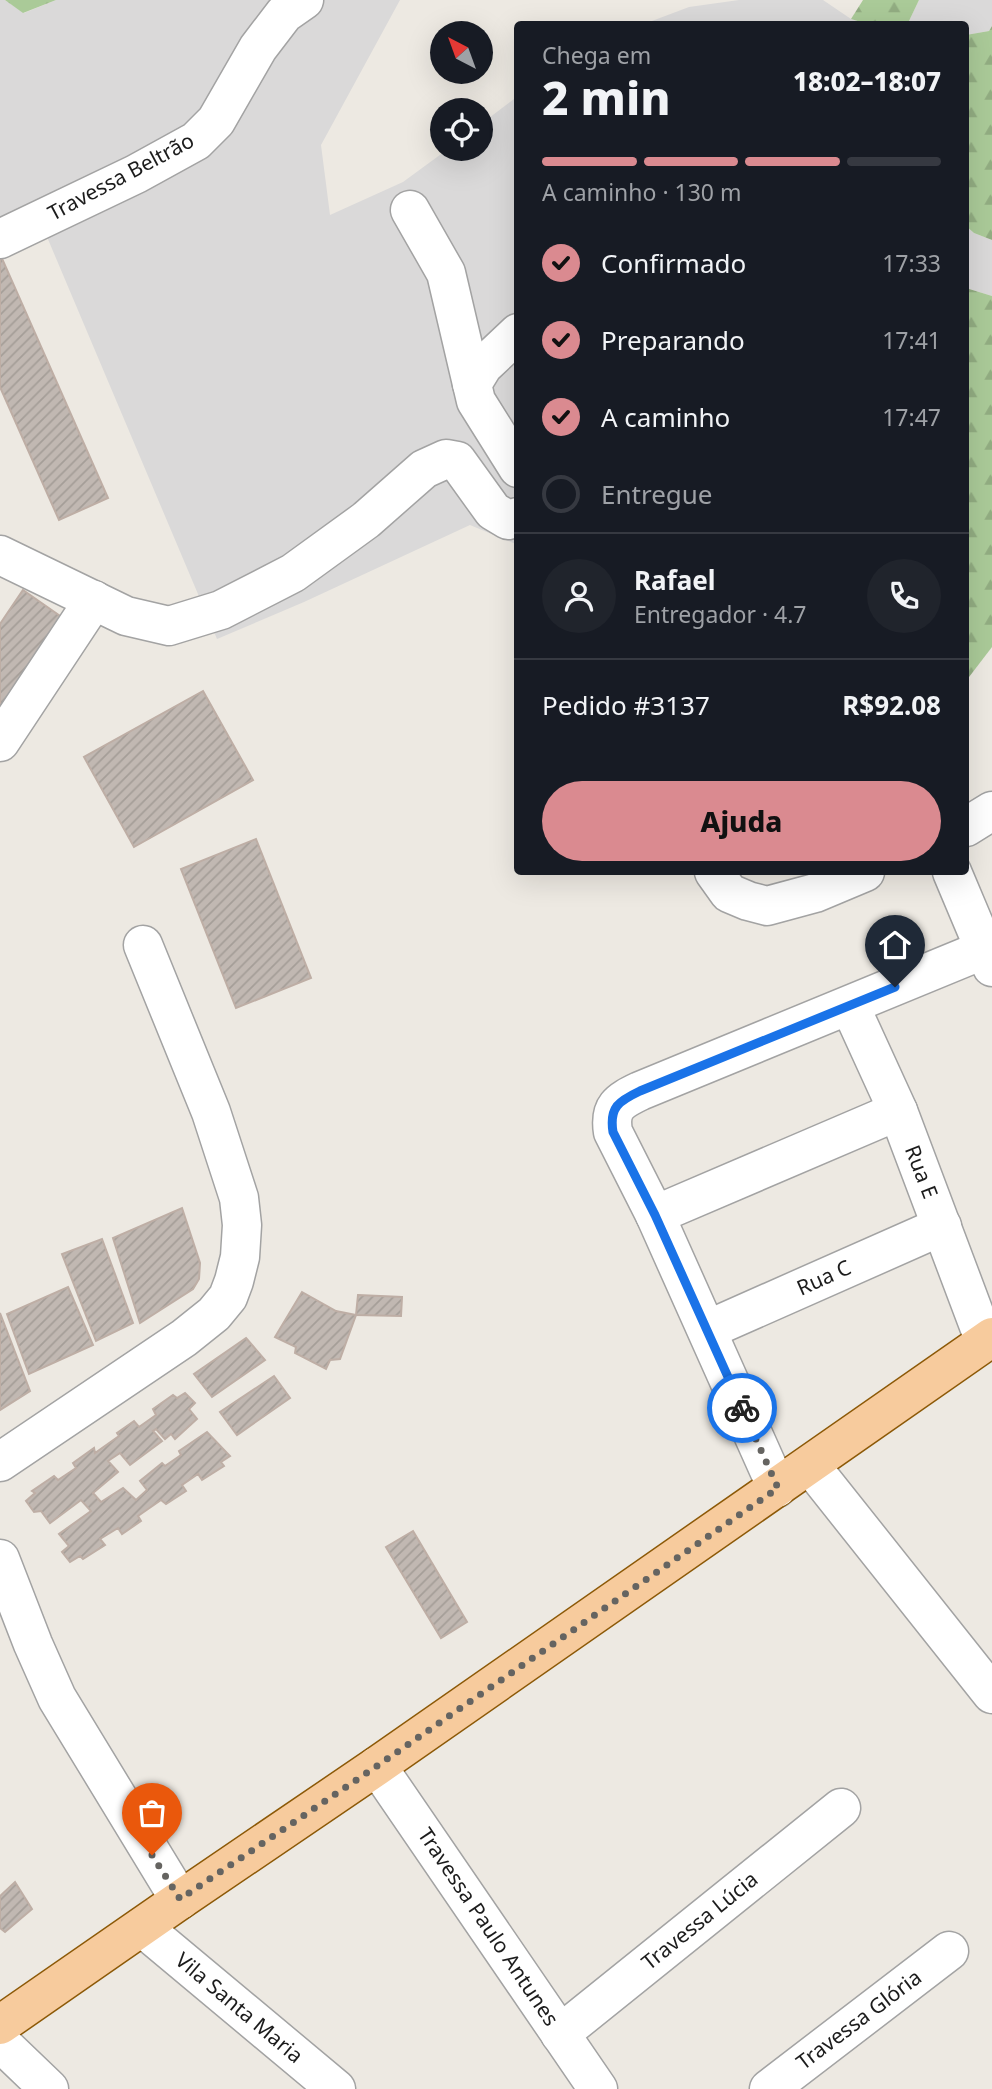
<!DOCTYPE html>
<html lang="pt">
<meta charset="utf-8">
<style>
body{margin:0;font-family:"Noto Sans",sans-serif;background:#20242c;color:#f1f3f6;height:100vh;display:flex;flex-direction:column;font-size:26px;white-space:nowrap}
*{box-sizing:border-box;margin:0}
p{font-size:23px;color:#9ea1a6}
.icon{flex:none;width:38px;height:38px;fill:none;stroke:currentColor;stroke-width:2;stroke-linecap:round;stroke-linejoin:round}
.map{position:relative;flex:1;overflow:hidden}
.drawer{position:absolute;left:514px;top:21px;width:455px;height:854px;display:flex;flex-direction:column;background:#171b24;border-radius:7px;box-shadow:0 7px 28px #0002}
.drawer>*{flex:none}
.needle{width:46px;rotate:319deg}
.buttons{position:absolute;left:430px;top:21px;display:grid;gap:14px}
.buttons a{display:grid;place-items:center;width:63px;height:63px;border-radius:50%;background:#171b24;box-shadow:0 7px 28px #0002;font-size:35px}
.pin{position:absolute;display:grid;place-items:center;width:60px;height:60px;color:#fff;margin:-72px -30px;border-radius:50% 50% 50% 0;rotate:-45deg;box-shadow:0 0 7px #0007}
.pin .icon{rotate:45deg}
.courier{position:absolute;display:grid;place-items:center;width:70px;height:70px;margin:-35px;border:5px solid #1a73e8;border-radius:50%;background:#fff;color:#222;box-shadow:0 2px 9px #0007}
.summary em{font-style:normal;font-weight:800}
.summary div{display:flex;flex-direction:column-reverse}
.summary{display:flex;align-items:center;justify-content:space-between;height:119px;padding:0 28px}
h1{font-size:46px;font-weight:800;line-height:52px}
.bar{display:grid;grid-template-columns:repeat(4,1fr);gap:10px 7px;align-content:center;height:84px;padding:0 28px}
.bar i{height:9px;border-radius:5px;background:#363941}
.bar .active{background:#da8a90}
.bar p{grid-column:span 4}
.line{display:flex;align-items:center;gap:18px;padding:0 28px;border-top:2px solid #363941}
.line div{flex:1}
.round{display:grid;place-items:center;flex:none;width:74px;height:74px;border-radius:37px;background:#20242c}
ol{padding:0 28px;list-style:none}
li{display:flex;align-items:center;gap:21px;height:77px}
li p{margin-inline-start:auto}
li .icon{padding:7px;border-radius:50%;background:#da8a90;color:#111;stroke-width:4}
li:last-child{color:#9ea1a6}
li i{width:38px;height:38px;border:4px solid #363941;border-radius:50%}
.action{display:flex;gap:14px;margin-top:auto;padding:14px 28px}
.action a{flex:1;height:80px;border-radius:42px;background:#da8a90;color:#111;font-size:28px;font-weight:800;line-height:80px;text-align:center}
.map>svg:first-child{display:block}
.residential{fill:#dad9d9}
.forest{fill:url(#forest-firs)}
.building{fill:url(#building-hatch);stroke:#beaea5;stroke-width:2}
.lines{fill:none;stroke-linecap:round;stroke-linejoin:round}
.minor-casing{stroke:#a3a3a3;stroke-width:41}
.major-casing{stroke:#8c5907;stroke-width:41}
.minor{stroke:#fff;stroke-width:38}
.major{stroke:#f7cb9d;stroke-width:38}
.done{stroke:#656461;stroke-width:7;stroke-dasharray:0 12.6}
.route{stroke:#1a73e8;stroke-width:9}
.labels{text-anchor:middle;stroke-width:5;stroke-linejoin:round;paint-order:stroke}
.street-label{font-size:21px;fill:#1c1c1c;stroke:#fff}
</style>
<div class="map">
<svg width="992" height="2089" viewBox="0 0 992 2089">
<defs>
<pattern id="forest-firs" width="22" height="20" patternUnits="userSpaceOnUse" patternTransform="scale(1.75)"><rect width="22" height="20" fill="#aaca98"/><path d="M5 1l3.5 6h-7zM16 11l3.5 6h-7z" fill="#92ad82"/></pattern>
<pattern id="building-hatch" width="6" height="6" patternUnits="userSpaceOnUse" patternTransform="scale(1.75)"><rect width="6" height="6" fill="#c1b8b2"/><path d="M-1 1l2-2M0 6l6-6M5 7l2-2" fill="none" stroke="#a59e98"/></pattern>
</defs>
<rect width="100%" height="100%" fill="#ede9e2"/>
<g class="residential">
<path d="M0 0H5L24 13 56 0H400L321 145 330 215 403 182 448 149H481V124L518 96V545L470 525 304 602 217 639 39 218 0 221Z"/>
<path d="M739 0H823L851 19 867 24H644L689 7Z"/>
<path d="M919 0H992V26L989 31 966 35V24H900L909 21Z"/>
<path d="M966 226 974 233 992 240V296L966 288Z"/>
</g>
<g class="forest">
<path d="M5 0H56L23 13Z"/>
<path d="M863 0H919L909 21C891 28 869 25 851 19Z"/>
<path d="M992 26V240L974 233 966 226V35L989 31Z"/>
<path d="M966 288 992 296V647L966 681Z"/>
</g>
<g class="building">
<path d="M0 254 108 498 59 520 0 387Z"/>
<path d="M23 590 73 625 0 731V624Z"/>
<path d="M203 691 253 780 134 847 84 757Z"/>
<path d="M256 839 311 978 236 1008 181 869Z"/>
<path d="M182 1208 200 1263 199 1279 193 1289 140 1323 113 1238Z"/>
<path d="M102 1239 133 1323 96 1341 62 1254Z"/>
<path d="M68 1287 93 1345 29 1374 7 1314Z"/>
<path d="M302 1292 336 1311 356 1315 340 1359 330 1360 326 1369 295 1353 296 1347 275 1337Z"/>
<path d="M358 1295 402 1297 401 1316 356 1315Z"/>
<path d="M0 1313 30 1391 0 1410Z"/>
<path d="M246 1338 265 1360 212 1397 194 1374Z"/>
<path d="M274 1376 290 1398 237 1435 220 1412Z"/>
<path d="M185 1393 195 1403 189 1409 197 1419 175 1439 171 1434 165 1439 156 1429 153 1431 162 1441 130 1465 120 1453 108 1461 118 1472 93 1493 101 1502 123 1488 136 1500 147 1490 140 1481 162 1463 165 1466 181 1455 179 1451 207 1432 230 1456 221 1462 224 1466 202 1480 198 1474 182 1485 186 1491 166 1504 161 1500 138 1516 141 1521 122 1534 118 1528 100 1539 105 1545 83 1559 80 1556 70 1562 62 1552 69 1546 59 1534 91 1511 81 1500 50 1523 41 1511 34 1512 26 1501 35 1493 32 1491 54 1476 58 1480 76 1468 73 1463 94 1448 95 1453 119 1436 117 1433 134 1421 139 1427 156 1415 153 1409 173 1395 177 1398Z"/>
<path d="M413 1531 467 1622 441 1638 386 1547Z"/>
<path d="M15 1882 32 1909 5 1932 0 1928V1896Z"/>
</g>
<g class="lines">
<defs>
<g id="minor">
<path d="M410 210 446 273 472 384"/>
<path d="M0 239 136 174 196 141 216 121 258 48 284 14 304 0"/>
<path d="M518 333 483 366 472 384 476 401 518 468"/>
<path d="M0 555 126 616 169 626 221 610 293 573 366 520 424 469 446 459 457 461 493 511 508 520 518 517"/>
<path d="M0 742 94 600"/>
<path d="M966 827 992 811"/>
<path d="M714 872 729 893 748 901 767 906 815 893 865 872"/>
<path d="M952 872 992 967"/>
<path d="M850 1006 898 1111 985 1342"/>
<path d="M655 1215 898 1111"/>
<path d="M707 1330 942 1226"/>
<path d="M0 1462 184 1338 214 1314 228 1297 234 1281 240 1257 242 1225 239 1198 211 1112 143 945"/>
<path d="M810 1465 992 1694"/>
<path d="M777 1488 655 1215 613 1132C609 1107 619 1101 640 1091L985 949"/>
<path d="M0 1559 33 1644 57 1698 180 1900"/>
<path d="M377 1766 598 2089"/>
<path d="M142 1927 336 2089"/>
<path d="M560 2034 841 1808"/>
<path d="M0 2042 49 2089"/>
<path d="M769 2089 949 1951"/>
</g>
<path id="major" d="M0 2025 180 1900 377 1766 992 1337"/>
</defs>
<use href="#minor" class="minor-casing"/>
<use href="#major" class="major-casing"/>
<use href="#minor" class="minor"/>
<use href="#major" class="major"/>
</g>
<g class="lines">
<path class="done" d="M152 1855 180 1899 377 1766 778 1488 742 1408"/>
<path class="route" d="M742 1408 655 1215 613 1132C609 1107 619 1101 640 1091L895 987"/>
</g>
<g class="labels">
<g class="street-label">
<text transform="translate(121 177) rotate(-28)" y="7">Travessa Beltrão</text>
<text transform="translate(921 1172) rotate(69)" y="7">Rua E</text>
<text transform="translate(824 1278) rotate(-24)" y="7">Rua C</text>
<text transform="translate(700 1921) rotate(-39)" y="7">Travessa Lúcia</text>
<text transform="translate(488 1927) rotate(56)" y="7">Travessa Paulo Antunes</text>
<text transform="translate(239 2008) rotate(40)" y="7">Vila Santa Maria</text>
<text transform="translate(859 2020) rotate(-37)" y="7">Travessa Glória</text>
</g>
</g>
</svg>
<div class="buttons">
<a><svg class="needle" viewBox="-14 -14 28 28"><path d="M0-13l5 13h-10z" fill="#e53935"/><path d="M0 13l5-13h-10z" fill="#9ea1a6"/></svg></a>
<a><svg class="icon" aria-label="locate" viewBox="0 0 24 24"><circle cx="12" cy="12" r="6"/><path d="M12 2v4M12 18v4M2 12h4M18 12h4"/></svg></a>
</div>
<div class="pin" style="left:152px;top:1855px;background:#ea580c"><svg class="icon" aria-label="bag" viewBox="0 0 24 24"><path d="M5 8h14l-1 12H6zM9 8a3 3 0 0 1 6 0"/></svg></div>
<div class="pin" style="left:895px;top:987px;background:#1f2937"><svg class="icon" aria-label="home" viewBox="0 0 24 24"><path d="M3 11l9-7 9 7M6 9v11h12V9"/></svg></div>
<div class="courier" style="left:742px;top:1408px"><svg class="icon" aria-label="bike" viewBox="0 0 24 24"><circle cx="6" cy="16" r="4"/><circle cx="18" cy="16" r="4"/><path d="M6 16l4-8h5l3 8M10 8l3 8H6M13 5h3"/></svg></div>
<section class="drawer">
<div class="summary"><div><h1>2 min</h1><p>Chega em</p></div><em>18:02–18:07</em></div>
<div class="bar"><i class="active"></i><i class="active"></i><i class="active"></i><i></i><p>A caminho · 130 m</p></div>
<ol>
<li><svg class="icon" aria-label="check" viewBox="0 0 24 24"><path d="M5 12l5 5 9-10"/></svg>Confirmado<p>17:33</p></li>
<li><svg class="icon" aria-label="check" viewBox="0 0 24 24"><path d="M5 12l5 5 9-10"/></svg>Preparando<p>17:41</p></li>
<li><svg class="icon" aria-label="check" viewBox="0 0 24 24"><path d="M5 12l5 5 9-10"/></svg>A caminho<p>17:47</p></li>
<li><i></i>Entregue</li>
</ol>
<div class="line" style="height:126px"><a class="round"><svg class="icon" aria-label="person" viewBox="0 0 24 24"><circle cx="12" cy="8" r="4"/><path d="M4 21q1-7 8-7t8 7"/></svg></a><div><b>Rafael</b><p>Entregador · 4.7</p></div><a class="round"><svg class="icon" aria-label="phone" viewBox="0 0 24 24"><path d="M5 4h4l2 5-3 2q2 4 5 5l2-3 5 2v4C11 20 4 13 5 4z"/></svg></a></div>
<div class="line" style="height:91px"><div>Pedido #3137</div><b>R$92.08</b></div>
<div class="action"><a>Ajuda</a></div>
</section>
</div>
